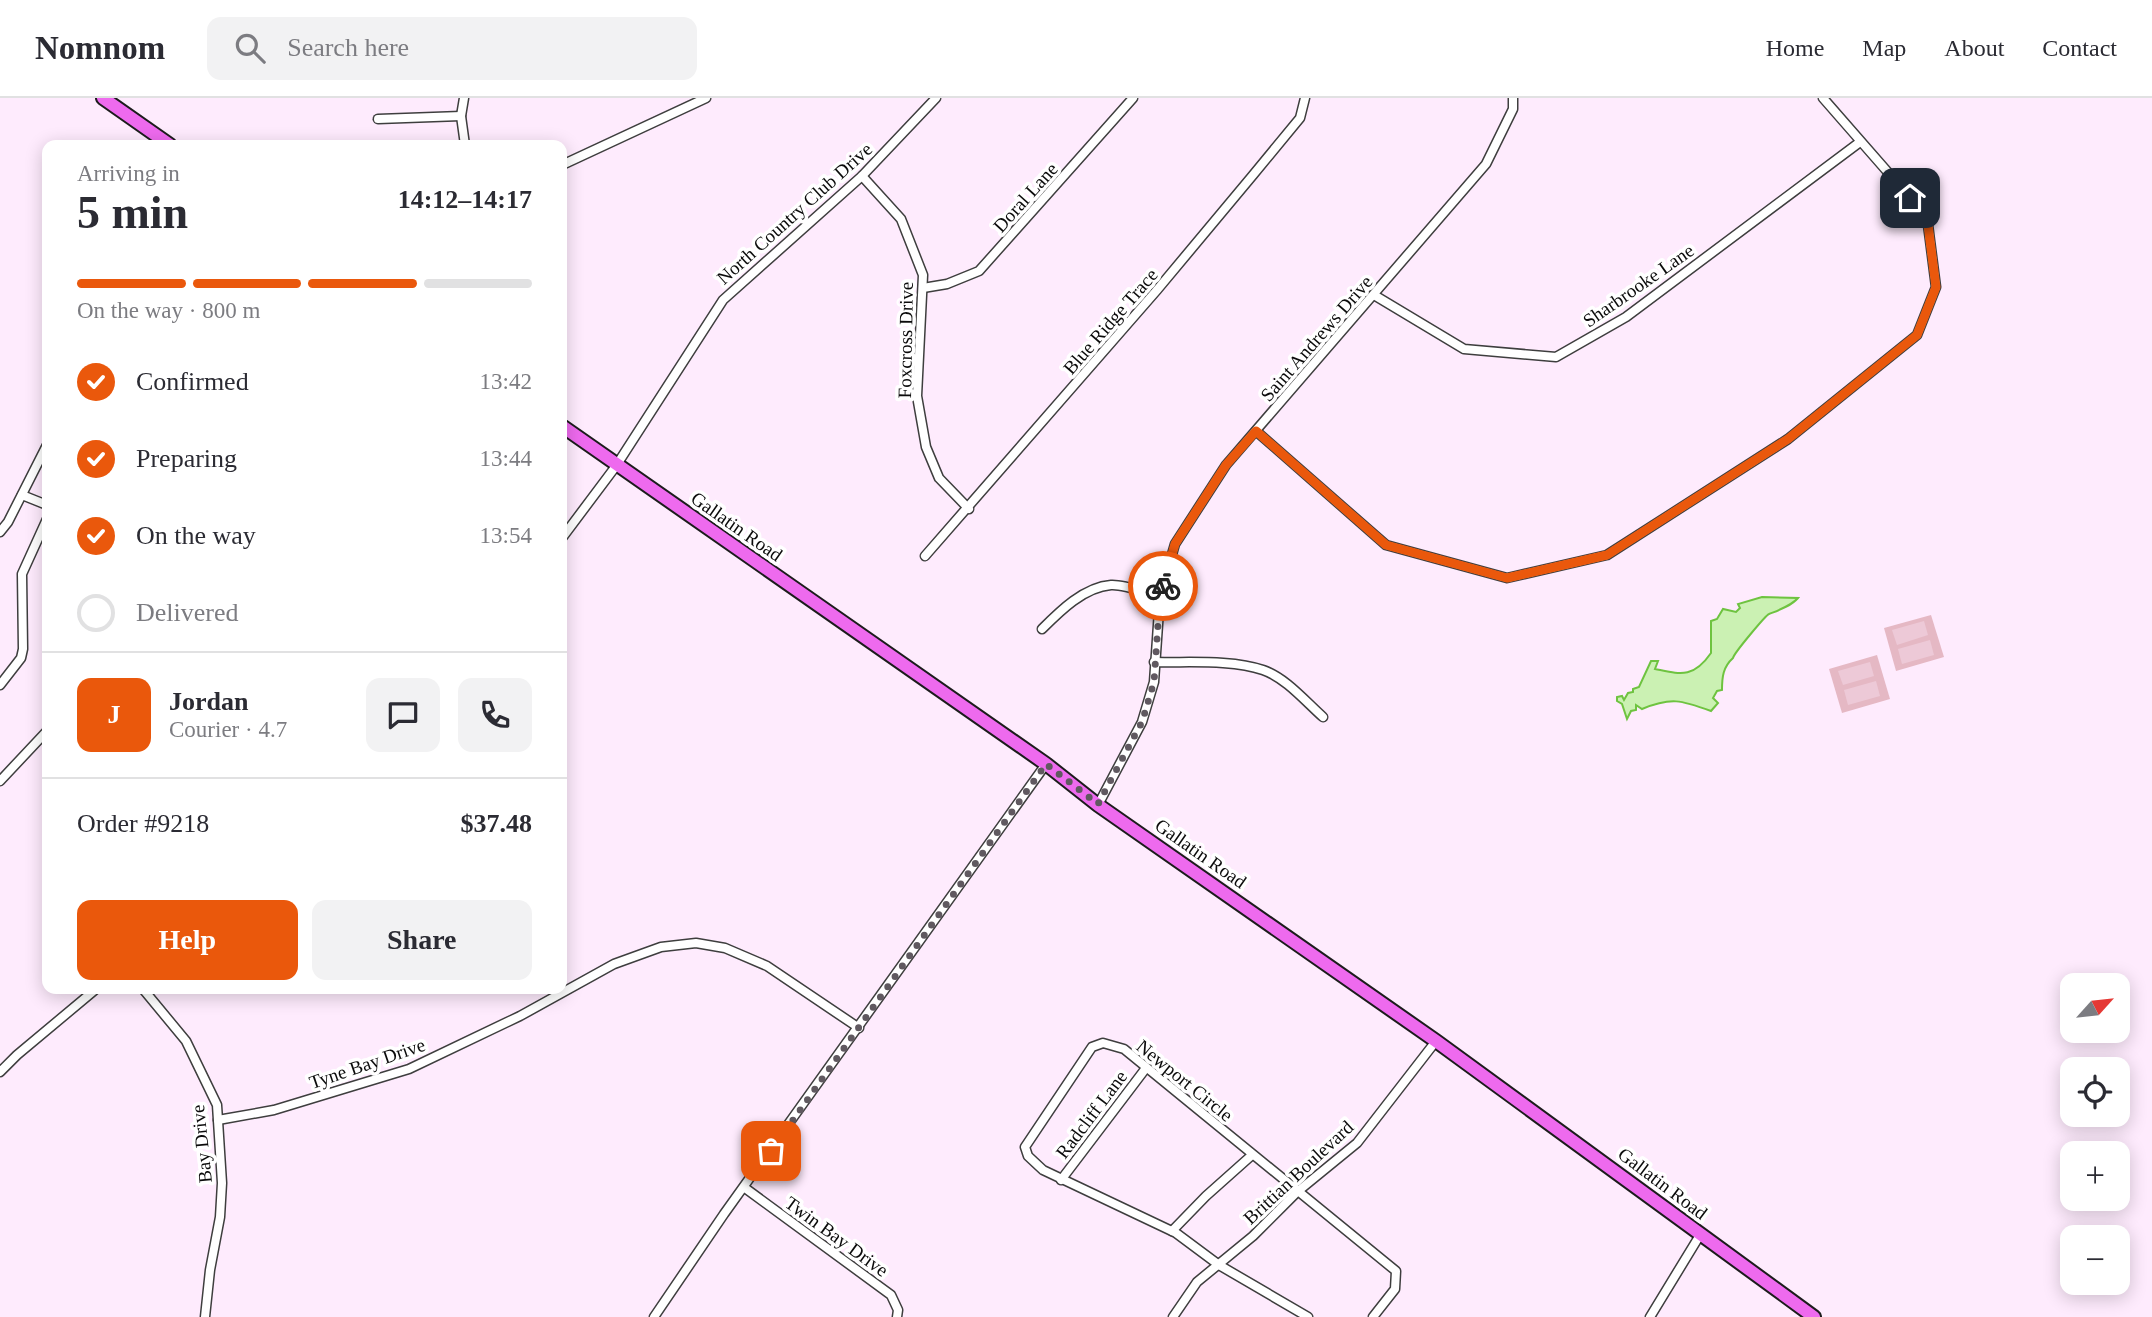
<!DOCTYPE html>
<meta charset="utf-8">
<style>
body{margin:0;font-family:"Times New Roman",serif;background:#f2f2f3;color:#2b2b33;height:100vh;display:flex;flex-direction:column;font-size:26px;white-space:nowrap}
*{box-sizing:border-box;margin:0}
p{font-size:23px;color:#7c7c81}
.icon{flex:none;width:38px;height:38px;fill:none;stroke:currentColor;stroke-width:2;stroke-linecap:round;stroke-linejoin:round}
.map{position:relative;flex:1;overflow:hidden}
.panel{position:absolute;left:42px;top:42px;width:525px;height:854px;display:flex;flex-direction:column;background:#fff;border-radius:14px;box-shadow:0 4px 18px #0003}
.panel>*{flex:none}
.needle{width:46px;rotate:63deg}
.controls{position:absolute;left:2060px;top:875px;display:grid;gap:14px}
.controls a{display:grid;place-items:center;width:70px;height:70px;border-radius:14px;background:#fff;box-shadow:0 4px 18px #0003;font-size:35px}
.pin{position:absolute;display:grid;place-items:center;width:60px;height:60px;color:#fff;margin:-30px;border-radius:14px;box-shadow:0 4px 10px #0006}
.courier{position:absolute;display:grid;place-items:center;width:70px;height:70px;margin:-35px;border:5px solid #ea580c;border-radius:50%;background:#fff;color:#222;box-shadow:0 2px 9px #0007}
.overview em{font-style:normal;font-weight:800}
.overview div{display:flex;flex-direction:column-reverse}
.overview{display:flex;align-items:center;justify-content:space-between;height:119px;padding:0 35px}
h1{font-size:46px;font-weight:800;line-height:52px}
.bar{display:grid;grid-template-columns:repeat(4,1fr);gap:10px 7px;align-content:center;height:84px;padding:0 35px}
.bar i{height:9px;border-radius:5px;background:#e1e1e2}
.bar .selected{background:#ea580c}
.bar p{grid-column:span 4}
.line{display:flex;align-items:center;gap:18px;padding:0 35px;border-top:2px solid #e1e1e2}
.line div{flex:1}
.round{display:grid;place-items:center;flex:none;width:74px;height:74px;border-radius:14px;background:#f2f2f3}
ol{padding:0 35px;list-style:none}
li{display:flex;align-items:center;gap:21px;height:77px}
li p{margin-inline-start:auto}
li .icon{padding:7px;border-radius:50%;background:#ea580c;color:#fff;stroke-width:4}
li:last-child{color:#7c7c81}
li i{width:38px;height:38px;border:4px solid #e1e1e2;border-radius:50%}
.action{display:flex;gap:14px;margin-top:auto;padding:14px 35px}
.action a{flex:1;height:80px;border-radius:14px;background:#ea580c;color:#fff;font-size:28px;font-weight:800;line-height:80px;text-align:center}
.action a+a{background:#f2f2f3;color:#2b2b33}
header{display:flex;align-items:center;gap:42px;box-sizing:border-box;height:98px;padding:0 35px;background:#fff;border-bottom:2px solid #e1e1e2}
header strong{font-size:33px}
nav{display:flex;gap:38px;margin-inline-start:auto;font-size:24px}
.search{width:490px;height:63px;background:#f2f2f3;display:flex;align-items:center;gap:18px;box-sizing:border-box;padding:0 24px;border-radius:14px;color:#7c7c81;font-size:26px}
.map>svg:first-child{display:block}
.green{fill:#e5b8c4}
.pitch{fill:#edc9d7}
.water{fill:#cbf1b3;stroke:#6ec340;stroke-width:2}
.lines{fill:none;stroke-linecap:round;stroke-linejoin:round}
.street-casing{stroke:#3e3e3e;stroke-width:11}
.primary-casing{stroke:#1c1c1c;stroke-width:16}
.street{stroke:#fff;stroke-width:8}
.primary{stroke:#ee6aee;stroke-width:12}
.done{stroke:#605960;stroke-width:7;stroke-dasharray:0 12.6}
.route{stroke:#ea580c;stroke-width:9}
.labels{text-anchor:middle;stroke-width:7;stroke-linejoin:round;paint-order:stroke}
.street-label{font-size:19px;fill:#0b0b0b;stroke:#fff}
</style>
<header>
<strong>Nomnom</strong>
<div class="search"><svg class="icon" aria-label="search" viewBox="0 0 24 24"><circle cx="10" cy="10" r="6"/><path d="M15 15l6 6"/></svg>Search here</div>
<nav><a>Home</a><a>Map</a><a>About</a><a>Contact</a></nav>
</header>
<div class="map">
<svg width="2152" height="1219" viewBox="0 0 2152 1219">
<rect width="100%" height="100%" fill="#feebfd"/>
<g class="green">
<path d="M1931 517 1944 559 1896 573 1884 530Z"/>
<path d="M1877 557 1890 601 1842 615 1829 571Z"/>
</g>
<g class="pitch">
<path d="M1924 523 1928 537 1897 547 1892 532Z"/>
<path d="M1930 542 1934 557 1902 566 1898 551Z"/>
<path d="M1870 564 1874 578 1843 587 1838 573Z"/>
<path d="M1876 583 1880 598 1848 607 1844 592Z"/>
</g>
<path class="water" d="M1762 499 1798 500C1791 508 1779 512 1769 516 1766 517 1734 555 1733 560 1723 569 1722 579 1722 592L1717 593 1713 600 1718 605 1711 613C1681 602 1671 599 1642 611L1636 607V612L1631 613 1627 621 1622 606 1617 603V599L1622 598 1624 602 1628 595 1633 594V591L1639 589 1651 563H1658L1655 571C1680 576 1693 581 1711 555V523L1717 521 1723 511 1736 514 1740 510 1738 506Z"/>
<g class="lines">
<defs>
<g id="street">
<path d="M464 0 461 18 465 47"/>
<path d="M378 21 461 18"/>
<path d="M562 67 706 0"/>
<path d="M862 78 901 121 923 177 917 298 926 349 939 380 969 411"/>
<path d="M923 190 947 186 979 173 1133 0"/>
<path d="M1374 197 1464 251 1556 259 1626 219 1860 44"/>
<path d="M1256 333 1386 447 1507 480 1607 457 1788 341 1917 237 1936 189 1927 119 1823 0"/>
<path d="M22 397 47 407"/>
<path d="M0 434 8 424 47 347"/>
<path d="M562 440 616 368 723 202 862 78 936 0"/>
<path d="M925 458 1157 192 1253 77 1300 20 1305 0"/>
<path d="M1042 531C1060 513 1084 489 1111 487 1124 486 1147 495 1160 498"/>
<path d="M1154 564C1186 565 1232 561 1263 572 1286 580 1305 603 1323 619"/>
<path d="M0 587 21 560 23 551 22 476 47 421"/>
<path d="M0 683 47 633"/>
<path d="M1098 707 1142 624 1154 584 1160 498 1175 446 1226 367 1486 66 1513 11V0"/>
<path d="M143 891 186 943 217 1007 222 1085 220 1119 210 1172 205 1219"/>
<path d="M0 974 17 957 96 891"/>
<path d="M218 1022 274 1012 409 971 520 918 614 866 661 849 696 845 725 850 767 868 859 930"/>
<path d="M1061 1082 1146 970"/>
<path d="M745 1090 891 1197 898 1212 897 1219"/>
<path d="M1172 1133 1206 1098 1252 1057"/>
<path d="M654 1219 724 1116 1046 666"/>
<path d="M1173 1219 1197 1184 1253 1138 1297 1094 1357 1045 1436 943"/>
<path d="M1308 1219 1219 1167 1176 1135 1043 1072 1028 1058 1025 1049 1092 949 1103 945 1124 951 1396 1173 1395 1191 1373 1219"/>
<path d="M1650 1219 1700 1137"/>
</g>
<g id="primary">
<path d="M103 0 170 47"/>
<path d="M562 328 1046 666 1098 707 1436 943 1814 1219"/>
</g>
</defs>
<use href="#street" class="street-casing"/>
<use href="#primary" class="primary-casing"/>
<use href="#street" class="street"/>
<use href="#primary" class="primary"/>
</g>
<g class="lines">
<path class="done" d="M771 1053 1046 666 1098 706 1142 624 1154 584 1160 498 1163 488"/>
<path class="route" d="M1163 488 1175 446 1226 367 1256 333 1386 447 1507 480 1607 457 1788 341 1917 237 1936 189 1927 119 1910 100"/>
</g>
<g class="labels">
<g class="street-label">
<text transform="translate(1025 99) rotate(-48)" y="7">Doral Lane</text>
<text transform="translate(794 115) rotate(-42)" y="7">North Country Club Drive</text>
<text transform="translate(1638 187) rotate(-35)" y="7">Sharbrooke Lane</text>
<text transform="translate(1110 223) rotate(-49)" y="7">Blue Ridge Trace</text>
<text transform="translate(1316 240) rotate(-49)" y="7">Saint Andrews Drive</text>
<text transform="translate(905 242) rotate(-89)" y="7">Foxcross Drive</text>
<text transform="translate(737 428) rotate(35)" y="7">Gallatin Road</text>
<text transform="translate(1201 755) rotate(35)" y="7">Gallatin Road</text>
<text transform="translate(367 965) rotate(-19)" y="7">Tyne Bay Drive</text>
<text transform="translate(1185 982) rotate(39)" y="7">Newport Circle</text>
<text transform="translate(1091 1016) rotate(-53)" y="7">Radcliff Lane</text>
<text transform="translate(201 1046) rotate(-96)" y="7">Bay Drive</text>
<text transform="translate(1298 1074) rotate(-43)" y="7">Brittian Boulevard</text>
<text transform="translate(1663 1085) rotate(37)" y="7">Gallatin Road</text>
<text transform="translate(837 1138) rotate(36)" y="7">Twin Bay Drive</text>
</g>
</g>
</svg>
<div class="controls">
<a><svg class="needle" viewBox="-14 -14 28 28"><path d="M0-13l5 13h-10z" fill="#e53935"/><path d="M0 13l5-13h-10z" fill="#7c7c81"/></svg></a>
<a><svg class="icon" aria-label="locate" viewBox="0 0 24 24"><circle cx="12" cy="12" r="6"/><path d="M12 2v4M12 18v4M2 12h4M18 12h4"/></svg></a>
<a>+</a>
<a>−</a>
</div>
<div class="pin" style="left:771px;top:1053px;background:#ea580c"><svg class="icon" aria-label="bag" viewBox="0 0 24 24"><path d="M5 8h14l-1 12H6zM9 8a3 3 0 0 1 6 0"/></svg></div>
<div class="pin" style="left:1910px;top:100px;background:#1f2937"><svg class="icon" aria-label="home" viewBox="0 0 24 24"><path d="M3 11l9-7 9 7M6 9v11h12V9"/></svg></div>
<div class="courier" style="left:1163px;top:488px"><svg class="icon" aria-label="bike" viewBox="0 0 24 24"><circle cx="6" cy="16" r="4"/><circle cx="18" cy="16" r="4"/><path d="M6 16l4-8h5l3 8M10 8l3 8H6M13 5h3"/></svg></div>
<section class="panel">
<div class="overview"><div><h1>5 min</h1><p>Arriving in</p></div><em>14:12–14:17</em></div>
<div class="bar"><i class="selected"></i><i class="selected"></i><i class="selected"></i><i></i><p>On the way · 800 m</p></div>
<ol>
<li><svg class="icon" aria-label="check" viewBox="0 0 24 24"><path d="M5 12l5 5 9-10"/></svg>Confirmed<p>13:42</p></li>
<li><svg class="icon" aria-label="check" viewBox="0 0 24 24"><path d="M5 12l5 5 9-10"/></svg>Preparing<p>13:44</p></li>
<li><svg class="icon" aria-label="check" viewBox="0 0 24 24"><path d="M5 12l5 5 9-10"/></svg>On the way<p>13:54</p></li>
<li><i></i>Delivered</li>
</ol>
<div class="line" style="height:126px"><b class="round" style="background:#ea580c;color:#fff">J</b><div><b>Jordan</b><p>Courier · 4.7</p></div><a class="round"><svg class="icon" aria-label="chat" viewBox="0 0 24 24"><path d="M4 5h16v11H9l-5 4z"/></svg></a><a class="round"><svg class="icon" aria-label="phone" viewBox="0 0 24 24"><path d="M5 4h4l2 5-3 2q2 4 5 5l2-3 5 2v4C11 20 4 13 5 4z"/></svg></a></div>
<div class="line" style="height:91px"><div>Order #9218</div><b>$37.48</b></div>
<div class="action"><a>Help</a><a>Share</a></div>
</section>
</div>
